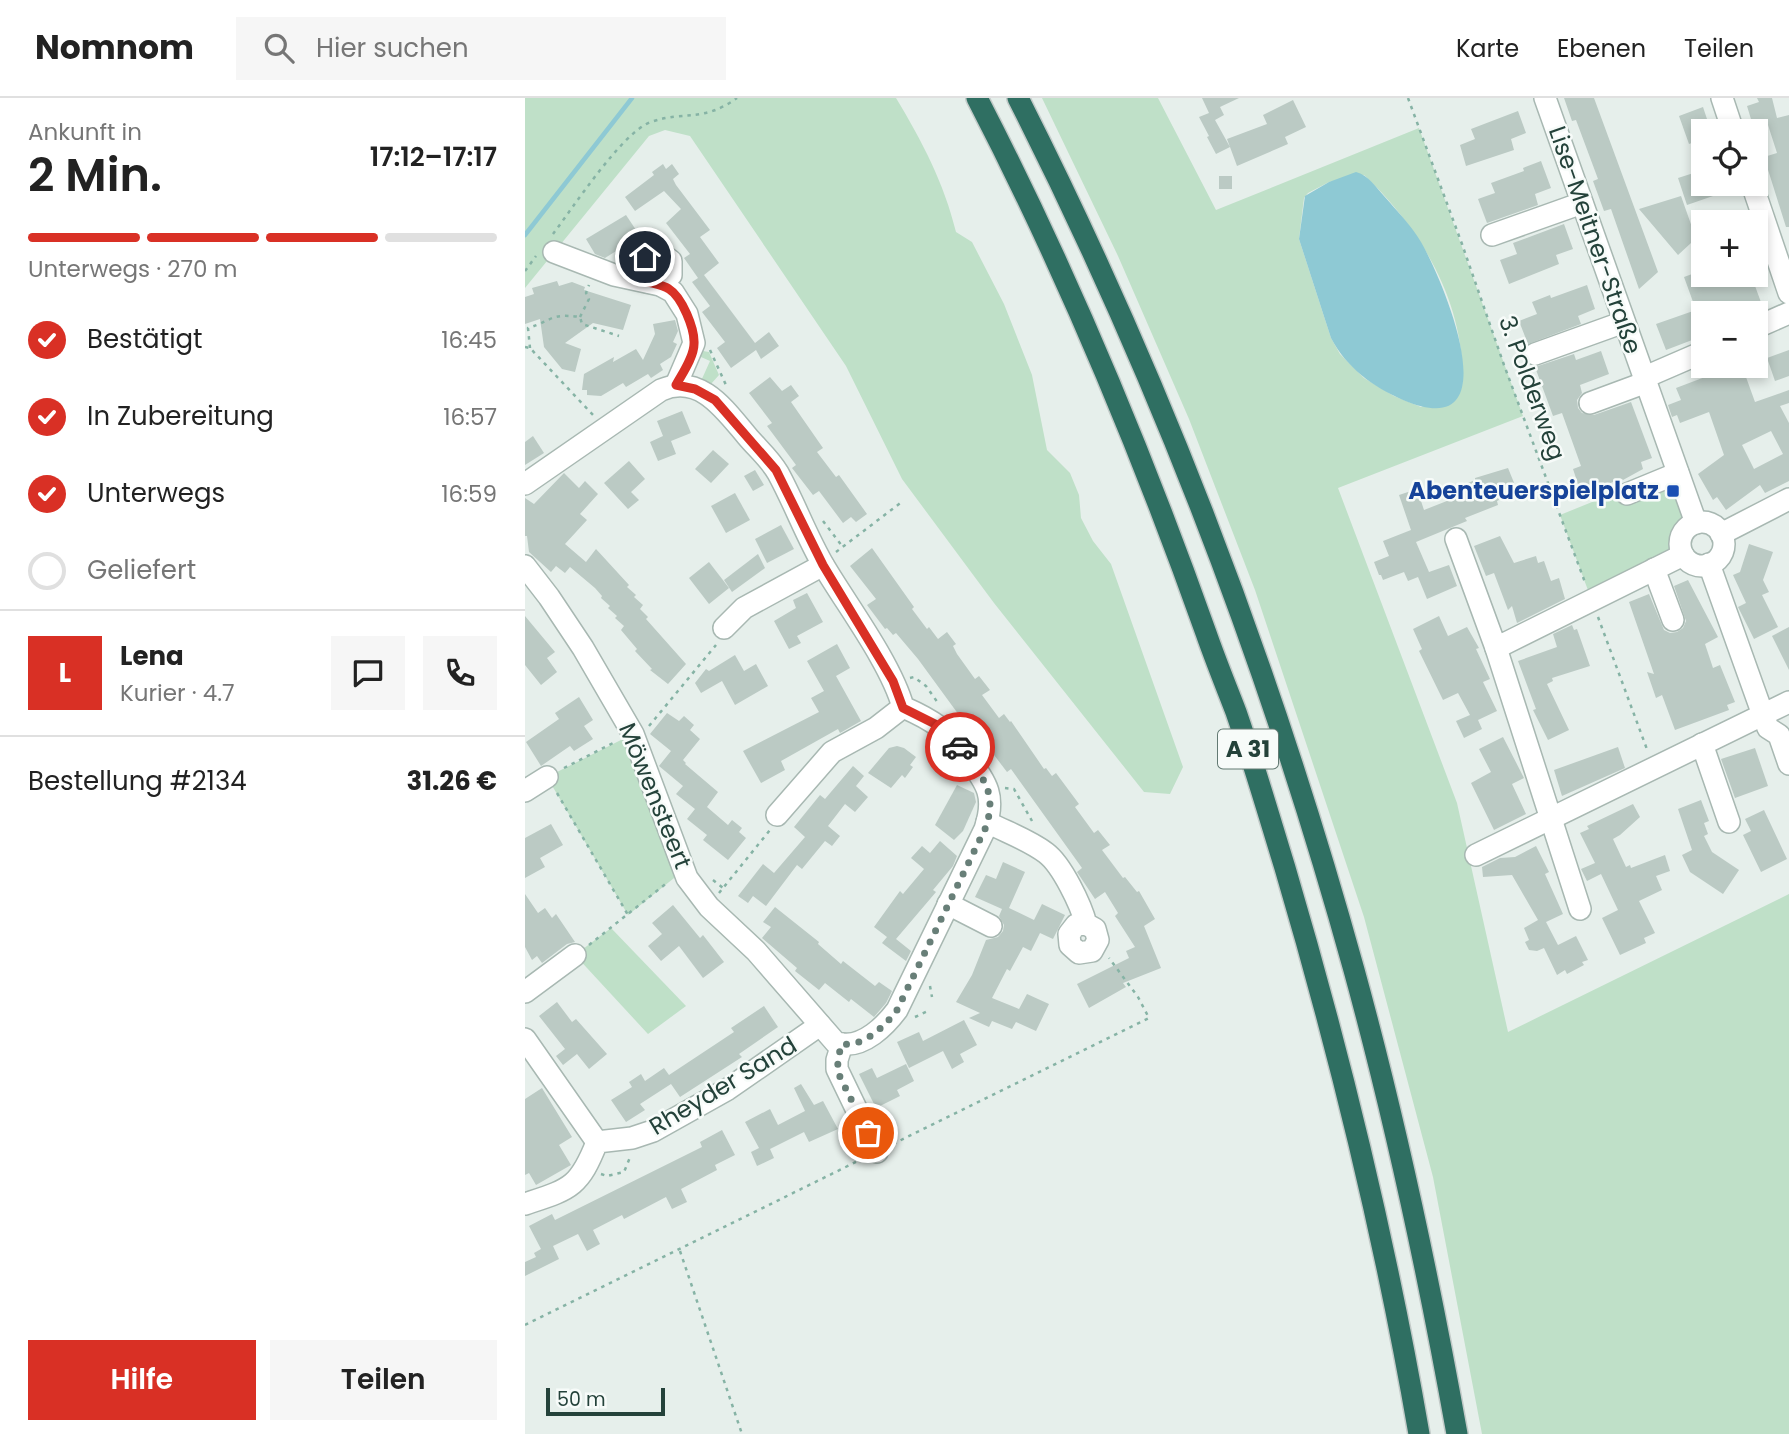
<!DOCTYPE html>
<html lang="de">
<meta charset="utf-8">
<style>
body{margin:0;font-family:Poppins,sans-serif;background:#f6f6f6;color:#222;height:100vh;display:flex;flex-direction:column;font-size:26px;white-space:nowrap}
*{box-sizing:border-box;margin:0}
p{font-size:23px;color:#767676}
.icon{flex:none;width:38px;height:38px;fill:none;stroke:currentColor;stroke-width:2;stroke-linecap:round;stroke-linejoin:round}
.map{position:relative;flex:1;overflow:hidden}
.details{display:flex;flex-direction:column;background:#fff;width:525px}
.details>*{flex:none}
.controls{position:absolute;left:1166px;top:21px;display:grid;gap:14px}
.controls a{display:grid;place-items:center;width:77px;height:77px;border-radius:0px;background:#fff;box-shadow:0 4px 10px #0003;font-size:35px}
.scale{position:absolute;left:21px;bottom:18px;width:119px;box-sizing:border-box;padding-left:7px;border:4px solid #24423a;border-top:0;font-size:19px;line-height:24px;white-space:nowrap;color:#24423a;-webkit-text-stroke:5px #f7fbf9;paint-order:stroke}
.pin{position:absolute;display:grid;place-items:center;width:60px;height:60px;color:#fff;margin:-30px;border:4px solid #fff;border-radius:50%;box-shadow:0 2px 7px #0007}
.courier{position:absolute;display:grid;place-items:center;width:70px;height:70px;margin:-35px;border:5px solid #d93025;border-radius:50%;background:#fff;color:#222;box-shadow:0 2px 9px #0007}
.overview em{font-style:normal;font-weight:600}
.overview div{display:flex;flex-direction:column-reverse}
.overview{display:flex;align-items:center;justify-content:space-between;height:119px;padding:0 28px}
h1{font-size:46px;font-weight:600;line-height:52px}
.bar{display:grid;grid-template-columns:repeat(4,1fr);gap:10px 7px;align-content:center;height:84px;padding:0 28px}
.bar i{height:9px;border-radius:5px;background:#e0e0e0}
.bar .selected{background:#d93025}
.bar p{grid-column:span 4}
.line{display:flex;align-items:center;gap:18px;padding:0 28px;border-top:2px solid #e0e0e0}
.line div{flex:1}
.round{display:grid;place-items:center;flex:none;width:74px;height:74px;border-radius:0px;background:#f6f6f6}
ol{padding:0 28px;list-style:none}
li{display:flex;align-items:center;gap:21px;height:77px}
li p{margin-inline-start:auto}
li .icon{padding:7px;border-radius:50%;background:#d93025;color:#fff;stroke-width:4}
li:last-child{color:#767676}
li i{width:38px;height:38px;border:4px solid #e0e0e0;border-radius:50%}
.primary-button{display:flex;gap:14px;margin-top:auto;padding:14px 28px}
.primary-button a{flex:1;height:80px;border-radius:0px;background:#d93025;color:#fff;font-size:28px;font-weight:600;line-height:80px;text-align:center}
.primary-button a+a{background:#f6f6f6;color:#222}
header{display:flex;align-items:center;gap:42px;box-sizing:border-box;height:98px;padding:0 35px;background:#fff;border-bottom:2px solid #e0e0e0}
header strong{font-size:33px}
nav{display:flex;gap:38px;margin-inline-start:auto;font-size:24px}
.search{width:490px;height:63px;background:#f6f6f6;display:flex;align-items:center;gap:18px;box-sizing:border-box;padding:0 24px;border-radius:0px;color:#767676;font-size:26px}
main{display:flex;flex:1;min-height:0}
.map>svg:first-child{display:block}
.green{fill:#bfe0c8;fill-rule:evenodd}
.water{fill:#8ec9d4}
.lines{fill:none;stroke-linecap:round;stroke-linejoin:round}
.stream{stroke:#8ec9d4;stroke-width:4.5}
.building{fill:#bbcac4;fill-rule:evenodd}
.minor-casing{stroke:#a8b8b2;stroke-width:24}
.highway-casing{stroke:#c2cac8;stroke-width:24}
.path{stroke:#86b3a5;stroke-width:2.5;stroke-dasharray:3.5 5;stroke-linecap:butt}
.minor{stroke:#fff;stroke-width:21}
.highway{stroke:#2f6f62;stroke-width:21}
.done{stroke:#687f78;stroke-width:7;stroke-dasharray:0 12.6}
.route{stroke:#d93025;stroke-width:9}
.transit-dot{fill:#1a4fb4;stroke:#f7fbf9;stroke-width:2.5}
.labels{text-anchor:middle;stroke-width:5;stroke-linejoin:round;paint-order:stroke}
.shield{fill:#f7fbf9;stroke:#637a73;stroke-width:2}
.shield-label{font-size:23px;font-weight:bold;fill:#24423a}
.street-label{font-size:24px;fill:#24423a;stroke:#f7fbf9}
.transit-label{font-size:24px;font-weight:bold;fill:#164399;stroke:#f7fbf9;text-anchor:end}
</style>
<header>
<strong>Nomnom</strong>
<div class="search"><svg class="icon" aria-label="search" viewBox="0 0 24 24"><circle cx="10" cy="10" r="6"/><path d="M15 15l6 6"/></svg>Hier suchen</div>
<nav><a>Karte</a><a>Ebenen</a><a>Teilen</a></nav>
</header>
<main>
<section class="details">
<div class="overview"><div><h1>2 Min.</h1><p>Ankunft in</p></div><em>17:12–17:17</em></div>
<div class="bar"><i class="selected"></i><i class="selected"></i><i class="selected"></i><i></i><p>Unterwegs · 270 m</p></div>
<ol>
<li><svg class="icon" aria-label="check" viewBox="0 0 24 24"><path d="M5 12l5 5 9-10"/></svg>Bestätigt<p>16:45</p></li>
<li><svg class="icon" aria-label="check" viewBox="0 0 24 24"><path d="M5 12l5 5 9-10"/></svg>In Zubereitung<p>16:57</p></li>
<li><svg class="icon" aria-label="check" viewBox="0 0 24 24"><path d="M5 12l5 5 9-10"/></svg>Unterwegs<p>16:59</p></li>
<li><i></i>Geliefert</li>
</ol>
<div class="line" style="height:126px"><b class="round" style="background:#d93025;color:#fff">L</b><div><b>Lena</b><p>Kurier · 4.7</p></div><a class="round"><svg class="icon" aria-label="chat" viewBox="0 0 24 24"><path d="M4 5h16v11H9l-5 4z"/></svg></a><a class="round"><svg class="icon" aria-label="phone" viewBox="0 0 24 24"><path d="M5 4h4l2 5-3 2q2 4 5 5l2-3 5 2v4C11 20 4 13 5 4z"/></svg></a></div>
<div class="line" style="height:91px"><div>Bestellung #2134</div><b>31.26 €</b></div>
<div class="primary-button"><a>Hilfe</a><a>Teilen</a></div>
</section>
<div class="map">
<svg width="1264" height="1336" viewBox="0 0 1264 1336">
<rect width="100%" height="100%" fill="#e6efeb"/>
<g class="green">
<path d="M0 0H371C397 43 419 85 431 134L447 144 479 206 507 277 522 352 545 375 554 397 556 420 568 443 586 466 658 669 645 696 619 694 469 505 377 381 321 268 165 38 140 32 124 38 0 190Z"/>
<path d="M517 0H633L691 112 894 30 998 318 813 390 932 705 983 934 1264 796V1336H957L908 1079 839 819 730 492 664 321 593 158ZM839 77C896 130 942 208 937 289L896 309 869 298 839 280 815 256 806 240 774 141 779 100 783 95 804 84Z"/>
<path d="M178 253 184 254 194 277 186 286 176 290V283L185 263 176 259 175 256Z"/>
<path d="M1151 370 1162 430 1156 439 1155 448 1067 503 1035 417Z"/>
<path d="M108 636 159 772 103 817 22 679Z"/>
<path d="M86 830 161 908 123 936 50 857Z"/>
</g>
<path class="water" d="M831 74C843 77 851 89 859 98 872 113 886 127 896 144 919 184 988 349 878 302 847 288 822 270 806 240L774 141 780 98 804 84Z"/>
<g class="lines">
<path class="stream" d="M0 137 107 0"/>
</g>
<g class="building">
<path d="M677 0H714L695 9 699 17 690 22 705 49 702 41 742 26 738 17 768 2 781 29 760 39 763 46 712 68 705 49 691 56 682 39 684 38 674 19 684 15Z"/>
<path d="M1039 0H1069L1133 174 1114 191 1086 111 1079 113 1068 83 1073 81 1051 22 1047 23Z"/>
<path d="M1232 0H1247L1252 20 1264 17V129H1261L1239 59 1252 55 1243 27 1229 31 1222 8 1234 4Z"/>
<path d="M1178 9 1185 30 1173 35 1175 42 1164 46 1154 18Z"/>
<path d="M993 13 1001 35 986 41 989 52 941 68 935 47 950 41 946 31Z"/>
<path d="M1016 63 1026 90 1010 96 1013 107 962 125 953 101 970 95 966 85 999 73 998 70Z"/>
<path d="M138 66 141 71 147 66 154 76 148 81 151 87 185 132 175 139 194 165 179 177 230 245 244 234 254 248 236 261 231 252 206 270 192 250 200 244 177 214 185 208 167 184 173 180 159 160 165 156 141 125 156 111 139 93 110 113 100 99 129 77 127 74Z"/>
<path d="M1178 72V86H1214V89L1162 107 1153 80Z"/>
<rect x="694" y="78" width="13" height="13"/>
<path d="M1156 98 1168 132 1178 129V171L1166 145 1153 157 1114 111Z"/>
<path d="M101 117 115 138 80 160 70 156 61 141Z"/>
<path d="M1039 126 1048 151 1031 157 1034 166 984 186 975 162 992 156 988 145Z"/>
<path d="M1178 172V177H1226L1237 207 1215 215H1201L1198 207 1178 214V225L1171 226 1175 239 1141 252 1131 226 1171 212 1159 179Z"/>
<path d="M32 183 34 188 47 184 60 189 59 192 106 207 98 232 68 225 40 245 56 251 50 274 37 271 19 249 15 221 0 226V199L9 196 7 190Z"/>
<path d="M1062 187 1070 211 1053 218 1056 226 1003 246 994 223 1012 216 1007 204 1025 197 1026 200Z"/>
<path d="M150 222 153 233 148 244 152 246 146 259 135 266 138 272 126 280 123 276 101 289 98 285 76 298 62 297V292H57L59 276 89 259 88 264 111 251 118 262 130 236 128 226Z"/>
<path d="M1264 252V278L1250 283 1242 260Z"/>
<path d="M1076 253 1084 276 1055 287 1057 295 1052 302 1053 310 1057 315 1069 317 1106 304 1127 360 1116 364 1118 371 1098 382 1097 381 1056 395 1048 371 1056 368 1037 315 1028 318 1010 269 1049 256 1051 262Z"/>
<path d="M1209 268H1217L1230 304 1264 292V305L1255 308 1264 325V383L1240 395 1235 387 1201 412 1192 399 1188 402 1173 376 1199 357 1184 314 1155 325 1152 317 1147 319 1143 307 1156 302 1151 290ZM1246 333 1258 356 1229 371 1217 347Z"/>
<path d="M245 279 257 293 266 287 274 298 266 304 298 350 292 354 311 379 314 377 342 416 331 424 326 419 318 425 294 393 288 397 267 370 271 367 242 328 247 325 224 295Z"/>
<path d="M157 313 166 335 146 343 151 356 133 363 125 344 138 338 132 323Z"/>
<path d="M8 338 19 355 0 367V344Z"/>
<path d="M188 352 204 366 186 385 170 371Z"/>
<path d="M104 363 120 381 106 394 114 402 103 411 79 385Z"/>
<path d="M983 370 992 392 972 403 973 407 940 420 942 423 891 444 904 474 924 467 932 488 902 501 893 479 883 483 879 474 858 482 856 477H854L849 464 864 458 858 443 886 432 874 397 892 391 899 412 932 399 930 394 944 389 943 385 950 382V380Z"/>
<path d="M230 372 239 387 228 393 219 378Z"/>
<path d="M39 375 54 390 60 383 73 396 55 416 62 422 40 446 61 464 71 451 104 487 102 489 111 497 109 499 118 507 115 511 123 519 121 521 161 566 143 586 125 572 127 571 110 553 112 551 96 532 99 528 90 520 92 518 83 510 85 508 76 500 77 498 70 490 45 469 40 475 31 468 26 474 4 454 2 438H0V400L9 406Z"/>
<path d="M210 395 225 422 201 435 186 408Z"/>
<path d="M256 427 269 451 242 465 230 441Z"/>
<path d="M975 438 989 465 1011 458 1013 465 1019 463 1026 483 1034 480 1040 501 992 525 987 508 983 512 969 475 961 478 949 448Z"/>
<path d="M1224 446 1248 454 1238 482 1244 494 1237 497 1253 529 1229 541 1213 509 1221 505 1208 477 1215 474Z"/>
<path d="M347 450 389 509 387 511 402 531 404 529 413 541 422 534 431 546 428 548 432 556 450 581 454 578 465 592 457 597 474 620 479 616 485 624 486 623 519 671 521 670 527 678 531 675 554 706 550 709 569 735 573 732 585 747 577 752 598 780 600 779 612 794 614 793 630 821 619 828 636 870 598 885 601 889 564 910 552 886 604 860 601 853 610 849 590 818 593 815 580 794 570 801 552 774 557 770 486 671 482 674 453 636 450 639 393 561 371 535 368 537 362 530 360 531 342 507 351 501 325 468Z"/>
<path d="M233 456 240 470 207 494 199 482Z"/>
<path d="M184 464 204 490 184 506 164 480Z"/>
<path d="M1163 482 1193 539 1180 546 1188 570 1195 567 1210 604 1202 607 1204 612 1150 632 1137 597 1131 600 1122 574 1129 576 1104 504 1124 496 1139 532 1145 535 1152 534 1158 530 1161 523 1149 488Z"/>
<path d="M282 495 298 524 272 538 276 545 264 551 249 523 271 510 268 502Z"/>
<path d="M0 518 30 554 22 560 32 574 16 587 0 567Z"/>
<path d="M914 518 923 538 942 529 954 550 951 551 965 581 958 584 972 613 953 622 957 631 939 640 931 623 945 617 933 595 918 602 894 553 897 551 888 531Z"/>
<path d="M1047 527 1049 532 1052 531 1065 568 1027 580 1028 583 1022 586 1044 632 1023 642 1008 612 1011 611 993 563 1032 549 1028 536Z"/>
<path d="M1264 529V572L1247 538Z"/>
<path d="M312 546 325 570 311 578 336 623 315 635 313 631 256 663 260 672 236 685 218 653 294 614 286 600 299 593 282 563Z"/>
<path d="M210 557 219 573 231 566 243 588 210 607 197 583 176 595 170 585 181 571 184 573Z"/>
<path d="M54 599 68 622 59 628 68 641 49 653 45 648 16 668 1 644 34 621 30 615Z"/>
<path d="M142 615 154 623 159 618 169 627 165 632 175 641 158 662 161 665 160 666 193 694 182 709 203 727 207 722 217 730 214 734 221 740 203 762 178 742 182 737 162 721 170 711 151 696 158 688 134 668 146 653 125 636Z"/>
<path d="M978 639 999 680 987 686 1001 716 969 732 946 685 966 674 954 651Z"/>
<path d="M372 648 379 650 391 659 385 667 388 669 380 680 377 677 366 690 343 675 364 650Z"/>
<path d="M1093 649 1100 670 1037 698 1029 672Z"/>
<path d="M1230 650 1243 688 1210 700 1196 661Z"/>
<path d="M328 668 339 678 331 688 343 699 330 714 320 706 303 728 315 738 307 748 300 743 277 771 272 767 241 808 228 798 223 805 213 798 238 766 249 775 280 739 269 729 295 697 300 701Z"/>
<path d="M432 687 449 695 451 704 438 733 429 742 410 727Z"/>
<path d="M1176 702 1184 723 1179 725 1183 736 1179 738 1187 754 1214 772 1198 796 1165 774 1157 757 1167 752 1153 711Z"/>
<path d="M1108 706 1115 719 1095 737 1088 741 1101 769 1105 767 1106 770 1140 757 1145 773 1131 778 1137 792 1114 803 1130 835 1119 840 1121 845 1095 857 1077 820 1093 812 1076 776 1062 783 1056 771 1070 765 1055 735 1064 731 1062 728Z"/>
<path d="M1239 712 1262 761 1236 774 1218 737 1226 733 1220 721Z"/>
<path d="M26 726 38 747 15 760 20 769 0 780V740Z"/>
<path d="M415 743 432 758 428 768 408 792 411 794 371 841 386 853 381 863 357 845 362 839 349 829 375 793 378 796 399 771 386 760 397 748 405 755Z"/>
<path d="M1011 748 1024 774 1020 776 1038 816 1021 824 1033 847 1051 838 1063 862 1057 864 1059 867 1042 876 1040 872 1032 877 1019 850 1012 853 1004 852 1000 844 1004 842 999 830 1013 822 987 777 958 779 957 769 975 760 990 759Z"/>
<path d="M478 764 500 774 484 810 509 822 517 806 540 817 528 841 515 835 506 853 498 849 485 873 482 871 467 900 494 911 502 896 524 906 511 933 491 924 487 931 467 923 464 929 444 920 455 915 431 904 447 877 461 842 473 839 478 833 479 827 474 818 477 811 450 799 461 777 471 781Z"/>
<path d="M0 796 13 815 20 810 27 820 31 816 50 844 42 846 17 865 12 858 7 862 0 849Z"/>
<path d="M148 807 175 840 178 837 199 864 178 880 154 848 136 863 123 848 137 836 127 825Z"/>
<path d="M250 809 294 844 293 846 316 866 318 863 350 888 354 884 367 893 361 905 349 919 326 901 324 904 300 885 294 892 270 873 272 870 237 840 246 829 238 824Z"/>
<path d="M32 904 47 924 51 921 82 956 64 971 52 956 38 967 31 958 40 951 14 918Z"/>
<path d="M239 908 253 929 214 956 217 959 155 999 146 986 115 1006 120 1012 101 1024 86 1002 107 989 104 984 116 976 120 983 139 970 144 977 209 934 206 930Z"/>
<path d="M439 922 452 947 435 956 439 964 427 971 418 953 384 970 372 944 394 934 398 943Z"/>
<path d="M381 966 389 983 372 992 375 998 351 1010 334 976 347 970 352 980Z"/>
<path d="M276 986 289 1007 298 1003 313 1031 284 1044 279 1034 245 1051 249 1060 232 1068 226 1054 234 1050 220 1024 245 1011 253 1027 280 1013 269 990Z"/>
<path d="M17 990 47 1039 34 1047 46 1067 11 1087 4 1075 0 1077V1001Z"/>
<path d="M197 1032 210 1057 190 1067 192 1072 156 1091 162 1104 147 1111 141 1099 99 1121 97 1117 68 1132 75 1146 62 1153 53 1136 28 1148 34 1161 0 1178V1164L11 1159 9 1155 16 1151 4 1128 27 1116 30 1122 177 1049 175 1044Z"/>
</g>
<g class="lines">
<defs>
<g id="minor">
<path d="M1020 0 1171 425"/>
<path d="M1197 0 1208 33"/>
<path d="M1227 86 1264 195"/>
<path d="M967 137 1057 105"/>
<path d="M29 154 89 177 135 187 148 194 162 216 169 245 151 287"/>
<path d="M123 184 115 172 120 159 134 154 146 163V177L135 187"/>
<path d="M1230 230 1264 215"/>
<path d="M1010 256 1099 224"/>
<path d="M1118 280 1178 254"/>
<path d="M1065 305 1119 285"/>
<path d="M0 386 136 292C175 275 200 312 222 338 232 350 245 361 253 375 270 406 282 440 300 470 324 510 366 566 378 609 410 623 422 632 443 660 462 686 471 698 460 731L372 912C360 928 339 949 317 946"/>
<path d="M1102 396 1153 375"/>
<circle cx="1177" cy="446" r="22"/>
<path d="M1196 436 1264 401"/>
<path d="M931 441 971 550 1158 457"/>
<path d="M1184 466 1238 617 1243 630 1254 637 1264 666"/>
<path d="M0 468 24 499 58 550 108 636 162 780 184 809 231 853 311 945 317 946 312 962V971L352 1054"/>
<path d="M1129 471 1148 522"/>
<path d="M199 530 219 510 298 467"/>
<path d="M971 550 1055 811"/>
<path d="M1177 646 1204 724"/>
<path d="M0 693 22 679"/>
<path d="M252 717 307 654 351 630 378 609"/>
<path d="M462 724C481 734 504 742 521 755 537 767 556 807 561 826L570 831 573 842 567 853 554 855 545 847 544 836 551 827 561 826"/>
<path d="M951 757 1264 604"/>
<path d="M423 806 466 828"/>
<path d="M0 894 50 857"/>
<path d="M0 941 72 1044"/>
<path d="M0 1106C45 1091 54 1090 72 1044L107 1040 128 1033 203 991 295 927"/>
</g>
<g id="highway">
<path d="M452 0C541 172 616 352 681 535 690 561 701 588 711 614 729 666 744 718 760 770 815 956 861 1145 894 1336"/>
<path d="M493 0C634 278 746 572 829 872 871 1025 904 1180 932 1336"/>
</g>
</defs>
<use href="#minor" class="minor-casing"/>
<use href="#highway" class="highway-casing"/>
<g class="path">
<path d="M883 0 937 146 979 267 1061 487"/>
<path d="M28 136C47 111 98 33 126 24 161 12 177 25 212 0"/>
<path d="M0 173 11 158"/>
<path d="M55 219 64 201 61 195 64 187"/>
<path d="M0 249 5 250 68 317"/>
<path d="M5 250 3 230C29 222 25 215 55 219L57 226 94 238"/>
<path d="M185 252 201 287"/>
<path d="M298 423 317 448"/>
<path d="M311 454 378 403"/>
<path d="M1073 519 1123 654"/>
<path d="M385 580 389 579 401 588 413 605"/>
<path d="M124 628 191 547"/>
<path d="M39 670 92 643"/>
<path d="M480 690 489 691 507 723"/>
<path d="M32 695 103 817"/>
<path d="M188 782 198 790"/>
<path d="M194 795 245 732"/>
<path d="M64 847 143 784"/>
<path d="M405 888 407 899"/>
<path d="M390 919 403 913"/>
<path d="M368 1046 624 920 613 899 584 860"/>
<path d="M76 1076 82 1078 99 1074 106 1057"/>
<path d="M155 1153 217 1336"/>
<path d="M0 1227 337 1061"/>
</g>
<use href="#minor" class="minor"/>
<use href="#highway" class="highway"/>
</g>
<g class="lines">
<path class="done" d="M343 1035 315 979C311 966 313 959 317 946 339 949 360 928 372 912L460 731C474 693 456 678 435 649"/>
<path class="route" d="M120 159 115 172 123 184C130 186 138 187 144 191 157 199 170 231 169 246 169 259 157 276 151 287L170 291 190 302 251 372 298 467 368 583 378 610 416 629 435 649"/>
</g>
<rect class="transit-dot" x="1141" y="386" width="14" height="14" rx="3.5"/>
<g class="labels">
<rect class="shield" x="693" y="631.5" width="60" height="39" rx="5"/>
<g class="shield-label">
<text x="723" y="659">A 31</text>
</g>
<g class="street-label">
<text transform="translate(1070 142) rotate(71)" y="8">Lise-Meitner-Straße</text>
<text transform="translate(1007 290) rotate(70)" y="8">3. Polderweg</text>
<text transform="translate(130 698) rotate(68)" y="8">Möwensteert</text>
<text transform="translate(198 988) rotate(-31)" y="8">Rheyder Sand</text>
</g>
<g class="transit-label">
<text x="1134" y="401">Abenteuerspielplatz</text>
</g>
</g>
</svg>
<div class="controls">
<a><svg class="icon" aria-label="locate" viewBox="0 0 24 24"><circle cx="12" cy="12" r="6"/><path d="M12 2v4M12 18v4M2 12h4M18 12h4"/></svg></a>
<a>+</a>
<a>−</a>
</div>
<div class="scale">50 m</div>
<div class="pin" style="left:343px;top:1035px;background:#ea580c"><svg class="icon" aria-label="bag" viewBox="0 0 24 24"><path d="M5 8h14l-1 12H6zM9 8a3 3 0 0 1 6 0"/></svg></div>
<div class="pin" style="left:120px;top:159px;background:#1f2937"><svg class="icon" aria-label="home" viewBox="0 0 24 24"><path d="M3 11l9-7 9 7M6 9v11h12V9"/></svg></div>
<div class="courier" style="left:435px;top:649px"><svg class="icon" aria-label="car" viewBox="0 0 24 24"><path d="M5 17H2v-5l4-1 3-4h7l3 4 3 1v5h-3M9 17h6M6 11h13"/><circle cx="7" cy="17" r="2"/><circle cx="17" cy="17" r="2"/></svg></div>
</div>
</main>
